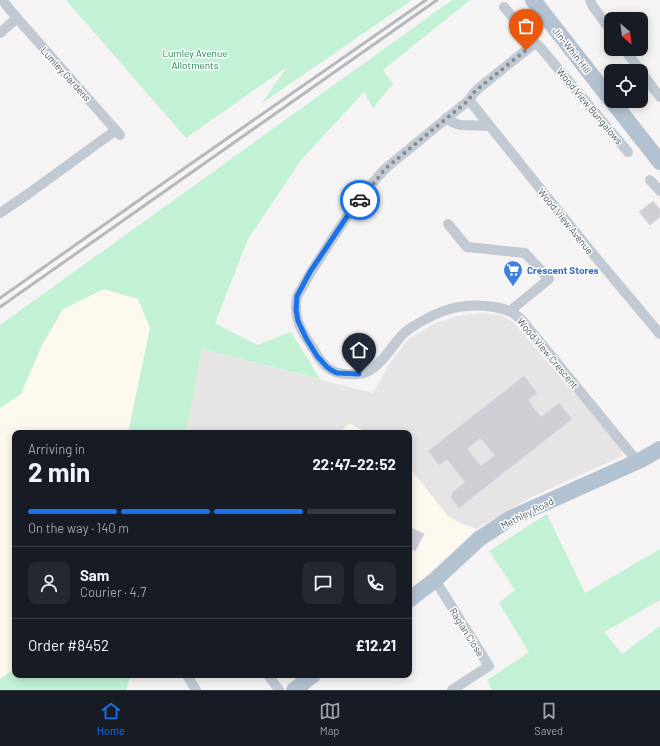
<!DOCTYPE html>
<meta charset="utf-8">
<style>
body{margin:0;font-family:Barlow,sans-serif;background:#242831;color:#f1f3f6;height:100vh;display:flex;flex-direction:column;font-size:15px;white-space:nowrap}
*{box-sizing:border-box;margin:0}
p{font-size:13px;color:#9ea1a6}
.icon{flex:none;width:22px;height:22px;fill:none;stroke:currentColor;stroke-width:2;stroke-linecap:round;stroke-linejoin:round}
.map{position:relative;flex:1;overflow:hidden}
.drawer{position:absolute;left:12px;top:430px;width:400px;height:248px;display:flex;flex-direction:column;background:#171b24;border-radius:8px;box-shadow:0 2px 10px #0003}
.drawer>*{flex:none}
.needle{width:26px;rotate:152deg}
.controls{position:absolute;left:604px;top:12px;display:grid;gap:8px}
.controls a{display:grid;place-items:center;width:44px;height:44px;border-radius:8px;background:#171b24;box-shadow:0 2px 10px #0003;font-size:20px}
.pin{position:absolute;display:grid;place-items:center;width:34px;height:34px;color:#fff;margin:-41px -17px;border-radius:50% 50% 50% 0;rotate:-45deg;box-shadow:0 0 4px #0007}
.pin .icon{rotate:45deg}
.courier{position:absolute;display:grid;place-items:center;width:40px;height:40px;margin:-20px;border:3px solid #1a73e8;border-radius:50%;background:#fff;color:#222;box-shadow:0 1px 5px #0007}
.headline em{font-style:normal;font-weight:700}
.headline div{display:flex;flex-direction:column-reverse}
.headline{display:flex;align-items:center;justify-content:space-between;height:68px;padding:0 16px}
h1{font-size:26px;font-weight:700;line-height:30px}
.bar{display:grid;grid-template-columns:repeat(4,1fr);gap:6px 4px;align-content:center;height:48px;padding:0 16px}
.bar i{height:5px;border-radius:3px;background:#363941}
.bar .current{background:#1a73e8}
.bar p{grid-column:span 4}
.line{display:flex;align-items:center;gap:10px;padding:0 16px;border-top:1px solid #363941}
.line div{flex:1}
.round{display:grid;place-items:center;flex:none;width:42px;height:42px;border-radius:8px;background:#242831}
.tab-bar{display:flex;justify-content:space-around;align-items:center;height:56px;border-top:1px solid #363941;background:#171b24;font-size:11px;color:#9ea1a6}
.tab-bar a{display:grid;justify-items:center;gap:2px}
.tab-bar .current{color:#1a73e8}
.map>svg:first-child{display:block}
.commercial{fill:#fdf9ef}
.education{fill:#e6e4e5}
.green{fill:#c3f1d5}
.building{fill:#cdcfd5;stroke:#d7d9de;fill-rule:evenodd}
.lines{fill:none;stroke-linecap:round;stroke-linejoin:round}
.street{stroke:#c1cad2;stroke-width:10}
.primary{stroke:#b3c2d1;stroke-width:16}
.rail{stroke:#b5b8bd;stroke-width:3}
.done{stroke:#868d94;stroke-width:4;stroke-dasharray:0 7.2}
.route{stroke:#1a73e8;stroke-width:5}
.labels{text-anchor:middle;stroke-width:3;stroke-linejoin:round;paint-order:stroke}
.street-label{font-size:10px;fill:#4a5661;stroke:#fff}
.park-label{font-size:10px;fill:#17864f;stroke:#fff}
.shop-label{font-size:10px;font-weight:bold;fill:#366cbe;stroke:#fff;text-anchor:start}
</style>
<div class="map">
<svg width="660" height="690" viewBox="0 0 660 690">
<rect width="100%" height="100%" fill="#f5f3f3"/>
<g class="commercial">
<path d="M104 289 138 299 150 328 128 433H15V669L0 679V408L21 394 43 343 63 309Z"/>
<path d="M349 423 368 433H339Z"/>
<path d="M409 467 448 516 460 523 476 529 409 590Z"/>
</g>
<path class="education" d="M482 313 501 315 514 323 621 447 622 456 534 496 476 529 460 523 448 516 409 467V433H368L349 423 339 433H186L202 349 373 393 390 363 408 339 435 323 459 316Z"/>
<g class="green">
<path d="M66 0H412L262 103 287 67 186 138Z"/>
<path d="M452 0H470L383 70 393 84 373 108 364 92 301 160 248 239 215 323 257 345 291 332 320 379 202 349 186 433H128L150 328 138 299 104 289 63 309 43 343 21 394 0 408V325Z"/>
<path d="M547 514 585 593 660 549V600L604 632 622 654 660 626V690H492L487 680 529 652 499 603 515 590 489 551Z"/>
<path d="M15 669V675H131L126 690H0V679Z"/>
</g>
<g class="building">
<path d="M653 201 660 209V217L650 225 639 212Z"/>
<path d="M524 376 537 393 528 400 541 417 559 403 572 419 459 508 450 497 453 495 452 493 465 482 447 459 439 465 428 451ZM480 438 495 455 481 466 467 449Z"/>
<path d="M409 527 424 534 415 551 409 547Z"/>
</g>
<g class="lines">
<g class="street">
<path d="M2 0 17 18 120 135"/>
<path d="M590 0 592 5 611 31"/>
<path d="M504 7 532 40 540 47 628 152"/>
<path d="M0 33 17 18"/>
<path d="M535 43 479 88 473 94 469 100 386 168C360 195 340 227 320 258 314 267 308 277 303 286 301 290 298 294 297 297 296 301 296 306 296 309 296 324 306 338 314 350 325 370 335 376 358 374 378 373 391 346 404 333 410 328 417 324 424 320 447 307 468 303 494 307 500 308 506 309 511 312 515 314 518 317 521 319L637 461"/>
<path d="M624 49 641 71"/>
<path d="M641 72 660 97"/>
<path d="M469 100 588 248 660 334"/>
<path d="M446 118 452 122 460 125 489 126"/>
<path d="M650 180 660 191"/>
<path d="M0 213 28 194 116 130"/>
<path d="M448 224 467 247 525 253 549 279 510 311"/>
<path d="M435 580 489 666 452 690"/>
<path d="M187 675 196 690"/>
<path d="M268 675 279 690"/>
</g>
<g class="primary">
<path d="M533 0 611 100"/>
<path d="M612 101 660 162"/>
<path d="M409 600 435 580 479 539 511 518 641 460 660 449"/>
<path d="M294 690 313 675"/>
</g>
<g class="rail">
<path d="M0 298 189 165 426 0"/>
<path d="M0 307 437 0"/>
</g>
</g>
<g class="lines">
<path class="done" d="M360 200 386 168 469 100 472 94 479 88 526 50"/>
<path class="route" d="M359 374 337 373 331 370 327 367 317 356 306 338 298 321 296 310 297 296 310 272 350 212 360 200"/>
</g>
<defs>
<symbol id="supermarket-pin" viewBox="-11 -11 22 30"><path d="M0 17L-7.5 6A9.5 9.5 0 1 1 7.5 6Z" fill="#3f7fe0" stroke="#fff"/><path d="M-6-5.5h2.5l.6 2H6L4.5 2H-2.5L-4.4-4H-6ZM-1.5 3.2a1.3 1.3 0 1 0 .1 0ZM3 3.2a1.3 1.3 0 1 0 .1 0Z" fill="#fff"/></symbol>
</defs>
<g fill-rule="evenodd">
<use href="#supermarket-pin" x="502" y="259" width="22" height="30"/>
</g>
<g class="labels">
<g class="street-label">
<text transform="translate(572 50) rotate(52)" y="4">Jin-Whin Hill</text>
<text transform="translate(66 74) rotate(48)" y="4">Lumley Gardens</text>
<text transform="translate(590 106) rotate(50)" y="4">Wood View Bungalows</text>
<text transform="translate(566 221) rotate(51)" y="4">Wood View Avenue</text>
<text transform="translate(548 353) rotate(50)" y="4">Wood View Crescent</text>
<text transform="translate(527 513) rotate(-27)" y="4">Methley Road</text>
<text transform="translate(467 632) rotate(58)" y="4">Raglan Close</text>
</g>
<g class="park-label">
<text x="195" y="57">Lumley Avenue<tspan x="195" dy="12">Allotments</tspan></text>
</g>
<g class="shop-label">
<text x="527" y="274">Crescent Stores</text>
</g>
</g>
</svg>
<div class="controls">
<a><svg class="needle" viewBox="-14 -14 28 28"><path d="M0-13l5 13h-10z" fill="#e53935"/><path d="M0 13l5-13h-10z" fill="#9ea1a6"/></svg></a>
<a><svg class="icon" aria-label="locate" viewBox="0 0 24 24"><circle cx="12" cy="12" r="6"/><path d="M12 2v4M12 18v4M2 12h4M18 12h4"/></svg></a>
</div>
<div class="pin" style="left:526px;top:50px;background:#ea580c"><svg class="icon" aria-label="bag" viewBox="0 0 24 24"><path d="M5 8h14l-1 12H6zM9 8a3 3 0 0 1 6 0"/></svg></div>
<div class="pin" style="left:359px;top:374px;background:#1f2937"><svg class="icon" aria-label="home" viewBox="0 0 24 24"><path d="M3 11l9-7 9 7M6 9v11h12V9"/></svg></div>
<div class="courier" style="left:360px;top:200px"><svg class="icon" aria-label="car" viewBox="0 0 24 24"><path d="M5 17H2v-5l4-1 3-4h7l3 4 3 1v5h-3M9 17h6M6 11h13"/><circle cx="7" cy="17" r="2"/><circle cx="17" cy="17" r="2"/></svg></div>
<section class="drawer">
<div class="headline"><div><h1>2 min</h1><p>Arriving in</p></div><em>22:47–22:52</em></div>
<div class="bar"><i class="current"></i><i class="current"></i><i class="current"></i><i></i><p>On the way · 140 m</p></div>
<div class="line" style="height:72px"><a class="round"><svg class="icon" aria-label="person" viewBox="0 0 24 24"><circle cx="12" cy="8" r="4"/><path d="M4 21q1-7 8-7t8 7"/></svg></a><div><b>Sam</b><p>Courier · 4.7</p></div><a class="round"><svg class="icon" aria-label="chat" viewBox="0 0 24 24"><path d="M4 5h16v11H9l-5 4z"/></svg></a><a class="round"><svg class="icon" aria-label="phone" viewBox="0 0 24 24"><path d="M5 4h4l2 5-3 2q2 4 5 5l2-3 5 2v4C11 20 4 13 5 4z"/></svg></a></div>
<div class="line" style="height:52px"><div>Order #8452</div><b>£12.21</b></div>
</section>
</div>
<nav class="tab-bar">
<a class="current"><svg class="icon" aria-label="home" viewBox="0 0 24 24"><path d="M3 11l9-7 9 7M6 9v11h12V9"/></svg>Home</a>
<a><svg class="icon" aria-label="map" viewBox="0 0 24 24"><path d="M3 6l6-2 6 2 6-2v14l-6 2-6-2-6 2zM9 4v14M15 6v14"/></svg>Map</a>
<a><svg class="icon" aria-label="saved" viewBox="0 0 24 24"><path d="M7 4h10v16l-5-4-5 4z"/></svg>Saved</a>
</nav>
